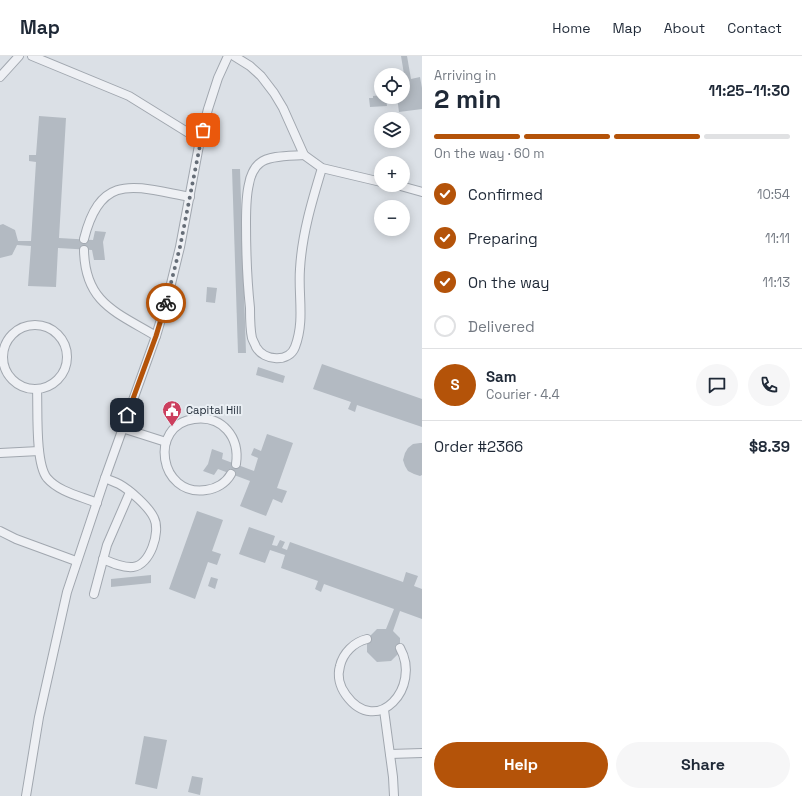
<!DOCTYPE html>
<meta charset="utf-8">
<style>
body{margin:0;font-family:"Space Grotesk",sans-serif;background:#f6f6f7;color:#1f2937;height:100vh;display:flex;flex-direction:column;font-size:15px;white-space:nowrap}
*{box-sizing:border-box;margin:0}
p{font-size:13px;color:#747a83}
.icon{flex:none;width:22px;height:22px;fill:none;stroke:currentColor;stroke-width:2;stroke-linecap:round;stroke-linejoin:round}
.map{position:relative;flex:1;overflow:hidden}
.side{display:flex;flex-direction:column;background:#fff;width:380px}
.side>*{flex:none}
.fabs{position:absolute;left:374px;top:12px;display:grid;gap:8px}
.fabs a{display:grid;place-items:center;width:36px;height:36px;border-radius:50%;background:#fff;box-shadow:0 2px 10px #0003;font-size:20px}
.pin{position:absolute;display:grid;place-items:center;width:34px;height:34px;color:#fff;margin:-17px;border-radius:8px;box-shadow:0 2px 6px #0006}
.courier{position:absolute;display:grid;place-items:center;width:40px;height:40px;margin:-20px;border:3px solid #b45309;border-radius:50%;background:#fff;color:#222;box-shadow:0 1px 5px #0007}
.head em{font-style:normal;font-weight:800}
.head div{display:flex;flex-direction:column-reverse}
.head{display:flex;align-items:center;justify-content:space-between;height:68px;padding:0 12px}
h1{font-size:26px;font-weight:800;line-height:30px}
.bar{display:grid;grid-template-columns:repeat(4,1fr);gap:6px 4px;align-content:center;height:48px;padding:0 12px}
.bar i{height:5px;border-radius:3px;background:#e0e1e3}
.bar .current{background:#b45309}
.bar p{grid-column:span 4}
.line{display:flex;align-items:center;gap:10px;padding:0 12px;border-top:1px solid #e0e1e3}
.line div{flex:1}
.round{display:grid;place-items:center;flex:none;width:42px;height:42px;border-radius:21px;background:#f6f6f7}
ol{padding:0 12px;list-style:none}
li{display:flex;align-items:center;gap:12px;height:44px}
li p{margin-inline-start:auto}
li .icon{padding:4px;border-radius:50%;background:#b45309;color:#fff;stroke-width:4}
li:last-child{color:#747a83}
li i{width:22px;height:22px;border:2px solid #e0e1e3;border-radius:50%}
.cta{display:flex;gap:8px;margin-top:auto;padding:8px 12px}
.cta a{flex:1;height:46px;border-radius:24px;background:#b45309;color:#fff;font-size:16px;font-weight:800;line-height:46px;text-align:center}
.cta a+a{background:#f6f6f7;color:#1f2937}
header{display:flex;align-items:center;gap:24px;box-sizing:border-box;height:56px;padding:0 20px;background:#fff;border-bottom:1px solid #e0e1e3}
header strong{font-size:19px}
nav{display:flex;gap:22px;margin-inline-start:auto;font-size:14px}
main{display:flex;flex:1;min-height:0}
.map>svg:first-child{display:block}
.building{fill:#b3bac2}
.lines{fill:none;stroke-linecap:round;stroke-linejoin:round}
.service-casing{stroke:#a1a7af;stroke-width:10}
.service{stroke:#eef0f4;stroke-width:8}
.done{stroke:#656d77;stroke-width:4;stroke-dasharray:0 7.2}
.route{stroke:#b45309;stroke-width:5}
.labels{text-anchor:middle;stroke-width:4;stroke-linejoin:round;paint-order:stroke}
.poi-label{font-size:11px;fill:#252f3b;stroke:#eaeff4;text-anchor:start}
</style>
<header>
<strong>Map</strong>
<nav><a>Home</a><a>Map</a><a>About</a><a>Contact</a></nav>
</header>
<main>
<div class="map">
<svg width="422" height="740" viewBox="0 0 422 740">
<rect width="100%" height="100%" fill="#dbe0e6"/>
<g class="building">
<path d="M401 0H407L411 23 420 21 422 32V53L399 56 397 41H403V24H405Z"/>
<path d="M381 39V41H386L387 50 370 51 369 42H373V40Z"/>
<path d="M39 60 66 62 59 182 93 184 95 175 106 176 103 186 105 204H94L92 194 58 192 56 231 28 230 31 190 17 189 12 199 0 202V169L3 168 15 174 18 185H31L36 106 29 105V99H36Z"/>
<path d="M232 113H240L246 297H238Z"/>
<path d="M207 231 217 232 215 247 206 246Z"/>
<path d="M322 308 422 343V371L357 349 355 356 348 353 351 346 313 333Z"/>
<path d="M258 311 285 320 283 327 256 319Z"/>
<path d="M267 378 293 387 277 432 287 435 282 447 273 443 266 460 240 450 250 425 218 413 214 419 203 415 208 408 212 393 223 397 222 403 254 415 258 402 251 399 254 392 261 395Z"/>
<path d="M420 387H422V419L420 420 414 418 408 415 405 410 403 404 405 397 408 392 413 388Z"/>
<path d="M197 455 223 464 212 495 221 498 217 509 208 506 195 543 169 533Z"/>
<path d="M249 471 275 480 272 489 277 490 280 484 285 486 282 492 287 494 290 486 403 526 406 516 418 520 414 530 422 533V563L400 555 393 575 400 582V596L391 605 377 606 367 596V583L377 573H386L394 553 324 528 321 536 315 533 318 525 281 512 285 499 270 494 265 507 239 498Z"/>
<path d="M151 519V527L111 531V523Z"/>
<path d="M211 521 218 523 215 533 208 530Z"/>
<path d="M144 680 167 684 157 733 135 728Z"/>
<path d="M192 720 203 722 200 739 188 736Z"/>
</g>
<g class="lines">
<defs>
<g id="service">
<path d="M32 0 129 40 200 84"/>
<path d="M234 0 250 10 261 20 274 37 283 52 304 99 322 112 381 126"/>
<path d="M0 21 19 0"/>
<path d="M304 99C292 100 269 99 260 107 254 111 250 121 249 128 246 140 246 155 246 167 246 196 247 224 250 252 250 262 250 273 252 282 253 285 255 288 256 291 264 305 289 307 295 291 305 265 298 239 300 213 302 178 312 145 322 112"/>
<path d="M397 129 422 136"/>
<path d="M84 183C101 115 135 131 190 141"/>
<path d="M84 194C85 247 116 256 156 280"/>
<circle cx="35" cy="301" r="32"/>
<path d="M37 333C38 353 35 407 47 422 59 436 80 440 97 447"/>
<path d="M122 372 166 386"/>
<path d="M0 397 39 395"/>
<path d="M231 418C226 427 216 433 206 434 159 441 148 369 194 363 222 359 240 381 236 408"/>
<path d="M0 475 16 483 76 505"/>
<path d="M103 503C112 507 123 512 133 511 150 509 161 476 154 462 149 451 130 434 119 428 115 426 109 424 105 422"/>
<path d="M94 538 107 489 130 436"/>
<path d="M367 583C354 586 343 597 340 610 337 620 340 631 346 639 377 682 422 631 400 592"/>
<path d="M384 654 393 721 394 740"/>
<path d="M390 698 422 697"/>
<path d="M26 740 39 661 67 536 105 422 156 280 168 240 180 191 200 84 208 53 218 22 228 0"/>
</g>
</defs>
<use href="#service" class="service-casing"/>
<use href="#service" class="service"/>
</g>
<g class="lines">
<path class="done" d="M166 247 180 191 203 74"/>
<path class="route" d="M127 359 156 280 166 247"/>
</g>
<defs>
<symbol id="civic-pin" viewBox="-11 -11 22 30"><path d="M0 17L-7.5 6A9.5 9.5 0 1 1 7.5 6Z" fill="#cc3f5e" stroke="#eaeff4"/><path d="M-.6-6.5H3V-4.5H.6V-3L4-1V1h2V6H-6V1h2V-1L-.6-3ZM-1.2 2.5V6h2.4V2.5Z" fill="#fff"/></symbol>
</defs>
<g fill-rule="evenodd">
<use href="#civic-pin" x="161" y="343" width="22" height="30"/>
</g>
<g class="labels">
<g class="poi-label">
<text x="186" y="358">Capital Hill</text>
</g>
</g>
</svg>
<div class="fabs">
<a><svg class="icon" aria-label="locate" viewBox="0 0 24 24"><circle cx="12" cy="12" r="6"/><path d="M12 2v4M12 18v4M2 12h4M18 12h4"/></svg></a>
<a><svg class="icon" aria-label="layers" viewBox="0 0 24 24"><path d="M12 4l9 5-9 5-9-5zM3 14l9 5 9-5"/></svg></a>
<a>+</a>
<a>−</a>
</div>
<div class="pin" style="left:203px;top:74px;background:#ea580c"><svg class="icon" aria-label="bag" viewBox="0 0 24 24"><path d="M5 8h14l-1 12H6zM9 8a3 3 0 0 1 6 0"/></svg></div>
<div class="pin" style="left:127px;top:359px;background:#1f2937"><svg class="icon" aria-label="home" viewBox="0 0 24 24"><path d="M3 11l9-7 9 7M6 9v11h12V9"/></svg></div>
<div class="courier" style="left:166px;top:247px"><svg class="icon" aria-label="bike" viewBox="0 0 24 24"><circle cx="6" cy="16" r="4"/><circle cx="18" cy="16" r="4"/><path d="M6 16l4-8h5l3 8M10 8l3 8H6M13 5h3"/></svg></div>
</div>
<section class="side">
<div class="head"><div><h1>2 min</h1><p>Arriving in</p></div><em>11:25–11:30</em></div>
<div class="bar"><i class="current"></i><i class="current"></i><i class="current"></i><i></i><p>On the way · 60 m</p></div>
<ol>
<li><svg class="icon" aria-label="check" viewBox="0 0 24 24"><path d="M5 12l5 5 9-10"/></svg>Confirmed<p>10:54</p></li>
<li><svg class="icon" aria-label="check" viewBox="0 0 24 24"><path d="M5 12l5 5 9-10"/></svg>Preparing<p>11:11</p></li>
<li><svg class="icon" aria-label="check" viewBox="0 0 24 24"><path d="M5 12l5 5 9-10"/></svg>On the way<p>11:13</p></li>
<li><i></i>Delivered</li>
</ol>
<div class="line" style="height:72px"><b class="round" style="background:#b45309;color:#fff">S</b><div><b>Sam</b><p>Courier · 4.4</p></div><a class="round"><svg class="icon" aria-label="chat" viewBox="0 0 24 24"><path d="M4 5h16v11H9l-5 4z"/></svg></a><a class="round"><svg class="icon" aria-label="phone" viewBox="0 0 24 24"><path d="M5 4h4l2 5-3 2q2 4 5 5l2-3 5 2v4C11 20 4 13 5 4z"/></svg></a></div>
<div class="line" style="height:52px"><div>Order #2366</div><b>$8.39</b></div>
<div class="cta"><a>Help</a><a>Share</a></div>
</section>
</main>
